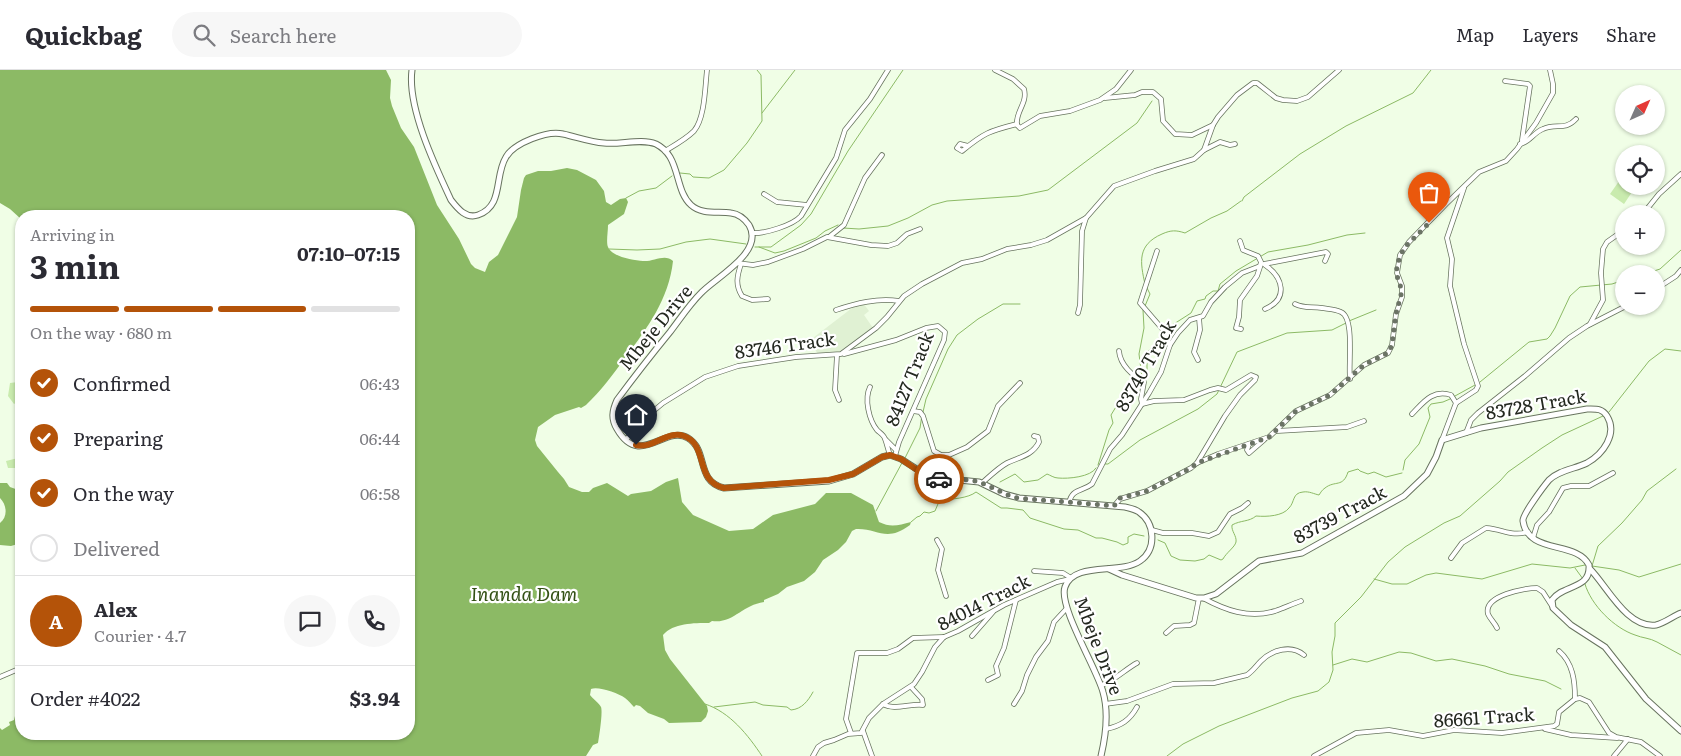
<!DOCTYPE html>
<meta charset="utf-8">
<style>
body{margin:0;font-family:Literata,serif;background:#f7f7f7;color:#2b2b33;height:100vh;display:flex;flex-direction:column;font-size:19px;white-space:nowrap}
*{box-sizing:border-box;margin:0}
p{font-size:16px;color:#7c7c81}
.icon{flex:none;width:28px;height:28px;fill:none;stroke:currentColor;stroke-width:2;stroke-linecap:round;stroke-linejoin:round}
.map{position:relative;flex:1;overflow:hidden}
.sheet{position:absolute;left:15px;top:140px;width:400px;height:530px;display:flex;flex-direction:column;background:#fff;border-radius:20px;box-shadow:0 1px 4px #0004}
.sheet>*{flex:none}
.needle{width:32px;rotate:45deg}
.buttons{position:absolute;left:1615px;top:15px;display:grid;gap:10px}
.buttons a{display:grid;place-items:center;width:50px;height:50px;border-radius:50%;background:#fff;box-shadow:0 1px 4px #0004;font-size:25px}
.pin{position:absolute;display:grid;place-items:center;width:42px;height:42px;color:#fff;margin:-51px -21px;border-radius:50% 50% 50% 0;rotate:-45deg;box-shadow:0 0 5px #0007}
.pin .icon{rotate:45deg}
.courier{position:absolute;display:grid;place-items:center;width:50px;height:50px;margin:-25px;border:4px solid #b45309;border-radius:50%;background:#fff;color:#222;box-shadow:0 1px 6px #0007}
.overview em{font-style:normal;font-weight:700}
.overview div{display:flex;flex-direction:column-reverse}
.overview{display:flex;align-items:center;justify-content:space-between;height:85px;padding:0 15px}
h1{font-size:32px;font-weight:700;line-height:38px}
.bar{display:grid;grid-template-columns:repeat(4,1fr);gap:8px 5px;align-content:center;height:60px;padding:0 15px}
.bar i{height:6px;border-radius:4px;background:#e1e1e2}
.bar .active{background:#b45309}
.bar p{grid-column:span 4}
.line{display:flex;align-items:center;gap:12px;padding:0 15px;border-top:1px solid #e1e1e2}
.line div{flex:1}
.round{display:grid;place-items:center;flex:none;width:52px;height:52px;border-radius:26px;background:#f7f7f7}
ol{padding:0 15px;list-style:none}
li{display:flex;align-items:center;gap:15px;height:55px}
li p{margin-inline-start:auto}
li .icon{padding:5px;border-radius:50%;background:#b45309;color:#fff;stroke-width:4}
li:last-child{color:#7c7c81}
li i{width:28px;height:28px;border:2px solid #e1e1e2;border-radius:50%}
header{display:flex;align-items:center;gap:30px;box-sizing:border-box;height:70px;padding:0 25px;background:#fff;border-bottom:1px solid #e1e1e2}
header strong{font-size:24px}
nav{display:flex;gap:28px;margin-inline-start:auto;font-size:18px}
.search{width:350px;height:45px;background:#f7f7f7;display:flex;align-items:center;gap:12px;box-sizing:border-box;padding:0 18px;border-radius:28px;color:#7c7c81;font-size:19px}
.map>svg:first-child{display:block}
.built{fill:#e0f1d3}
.green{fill:#c9ebae}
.water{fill:#8cba65}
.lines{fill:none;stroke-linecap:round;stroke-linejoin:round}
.stream{stroke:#8cba65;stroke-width:1}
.minor-casing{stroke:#68745f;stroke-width:5.5}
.tertiary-casing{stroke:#68745f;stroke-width:7}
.minor{stroke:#fff;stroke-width:4}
.tertiary{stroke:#fff;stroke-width:5}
.done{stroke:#6b7365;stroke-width:5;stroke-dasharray:0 9}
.route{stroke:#b45309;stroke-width:6}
.labels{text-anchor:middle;stroke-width:4.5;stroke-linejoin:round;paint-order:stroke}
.street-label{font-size:18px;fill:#23281f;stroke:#fff}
.water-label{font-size:19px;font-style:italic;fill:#325014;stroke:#fff}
</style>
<header>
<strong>Quickbag</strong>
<div class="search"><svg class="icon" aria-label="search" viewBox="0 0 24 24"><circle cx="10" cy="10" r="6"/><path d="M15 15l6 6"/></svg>Search here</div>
<nav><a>Map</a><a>Layers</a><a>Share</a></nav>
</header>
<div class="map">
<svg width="1681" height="686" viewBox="0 0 1681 686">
<rect width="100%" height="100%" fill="#f0fee6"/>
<path class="built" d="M863 233 869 241 864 245 873 258 841 283 818 284 809 271 856 235Z"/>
<g class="green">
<path d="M1624 104V116H1636L1624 134 1610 124Z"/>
<path d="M21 298V329L14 334 8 326 10 313 18 312V303Z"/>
<path d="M21 379V402L15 398H8L6 391 18 388Z"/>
</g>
<g class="water">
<path d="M0 0H386L391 10 390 28 392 36 401 58 414 77 437 135 459 169 471 194 475 198 485 202 489 192 498 185 517 147 521 120 524 108 526 105 538 101H551L567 98 577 100 596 110 604 121 606 132 611 135 620 129 626 128 628 132 624 144 608 155C608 162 606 172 608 177 612 187 633 190 643 191 653 192 665 183 673 191 669 229 647 258 626 287 613 304 601 321 586 335L581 338 579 337 555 345 538 357 535 370 537 376 558 402 564 409 569 417 582 422H589L593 418 607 413 628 426 631 424 651 421 666 412 678 408 682 432 693 445 729 461 753 459 773 445 815 434 826 423H851L873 435 879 452C891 458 899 455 911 452L910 455C886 473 878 458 856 459L852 461 846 472 838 480 823 490 815 502 804 511 787 517 778 524 764 530V532C742 535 733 554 712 551L709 553C694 553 673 553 663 565L665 580 670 589 707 636 708 641 706 647 701 652 669 653 664 649 648 643 640 636 636 635 634 637C631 634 629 631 625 628 618 623 598 616 591 619L590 625C593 629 599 633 601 637 603 642 599 667 598 673L593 675 586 686H0V658L2 660 10 655 9 652 14 650 15 646 18 645 15 633 18 629 21 628V664H409V146H21V149L10 139 0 133Z"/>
<path d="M0 413H7L10 417 21 421V473L11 476 0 475V453C8 447 7 435 0 428Z"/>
</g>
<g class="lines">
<g class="stream">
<path d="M762 43 795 0"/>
<path d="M680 103 690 104 693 107 709 108 724 100 747 73 762 51 761 5 757 0"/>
<path d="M626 128 639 121 656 118 672 106"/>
<path d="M1242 131 1244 127 1300 84 1346 56 1413 23 1431 0"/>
<path d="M843 158 859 159 888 156 908 148 932 135 947 131 1019 126 1048 120 1137 53 1152 31"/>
<path d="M755 177H771L801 155 811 144 848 81 903 0"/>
<path d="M759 177 775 183 784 181 816 168 825 161 838 155"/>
<path d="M609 179 637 180 660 179 686 172 710 169 746 174"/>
<path d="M1645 204 1660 199 1681 180"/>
<path d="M1145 214C1140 192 1137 175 1162 164 1171 160 1176 160 1185 163L1211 148 1227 141 1241 131"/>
<path d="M1145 236 1150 224 1147 218"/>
<path d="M1349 251 1376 240"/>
<path d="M1166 259 1191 243 1197 231 1205 229 1206 226 1213 221H1218L1220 214 1236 201 1268 182 1308 175 1347 165 1365 163"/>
<path d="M1142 308 1139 284 1144 258 1143 240"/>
<path d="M1145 311 1147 306V283L1163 263"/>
<path d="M1480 312 1529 272 1547 269 1550 266 1555 258 1570 226 1580 217 1612 214 1624 210"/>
<path d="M1455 326 1475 315"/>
<path d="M923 342 926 329 948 279 957 265 978 249 1003 234H1020"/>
<path d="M1609 342 1649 291 1665 279 1681 281"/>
<path d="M905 388 920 358 922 345"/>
<path d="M1105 394H1108L1140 370 1198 339 1217 324 1237 282 1287 263 1332 260 1346 253"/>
<path d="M1098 395 1109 360 1113 353 1111 345 1125 322 1137 319 1143 314"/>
<path d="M1676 399 1647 421 1642 430 1622 453 1598 476 1592 496 1619 500 1639 507 1681 494"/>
<path d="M1403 400 1405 390 1419 374 1430 347 1428 338 1431 334 1443 332 1450 329"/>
<path d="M1000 412 1015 404 1024 412 1038 410 1047 404C1050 405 1054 408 1058 408 1068 409 1091 407 1096 398"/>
<path d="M876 441 903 391"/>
<path d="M911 452 917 447 920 446 924 442 929 443 935 441 940 429C950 430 969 428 976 422L1001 438H1007L1023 440 1030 448 1064 459 1078 460 1096 468H1102L1117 472 1123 475 1128 473V467L1134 464 1144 466"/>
<path d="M1158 470 1165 473 1171 486 1180 490 1195 491 1204 489 1209 485 1221 490 1223 489C1226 483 1235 477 1236 472 1237 466 1231 461 1232 455 1241 450 1249 452 1256 446 1267 447 1283 446 1289 438 1295 432 1292 423 1303 422 1309 421 1314 424 1319 425 1321 422 1322 420 1325 418 1335 410 1343 418 1348 402L1358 399 1360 401 1368 404 1374 402 1386 407 1402 403"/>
<path d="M1575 498 1583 509"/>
<path d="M1374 509 1392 514H1407L1426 505 1436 503 1482 509 1532 494 1570 498 1585 495"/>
<path d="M1585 514C1591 535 1614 558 1635 565 1642 568 1650 568 1657 572 1665 576 1673 581 1681 585"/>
<path d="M1333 595 1352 589 1367 592 1399 582 1411 583 1436 591 1452 589 1485 596 1509 604 1545 611 1561 619"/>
<path d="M705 634C730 642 748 665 762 686"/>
<path d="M714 637 755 632 763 635 787 637 791 640C802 639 808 631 813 622"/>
<path d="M1167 686 1183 674 1219 656 1292 628 1318 621 1329 612 1333 600 1332 582 1335 566V553L1361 527 1388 492 1405 477 1444 453 1460 446 1500 411 1508 402 1542 378 1562 365 1603 346"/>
</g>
<defs>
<g id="minor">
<path d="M995 0 1013 9 1024 19C1028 33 1015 42 1017 55L1020 58 1040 46 1070 41 1100 30 1116 19 1131 0"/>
<path d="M1505 11 1528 14 1530 16 1522 70"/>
<path d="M1105 28 1135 25 1142 22H1153L1161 29 1163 51 1175 64 1192 65 1213 55"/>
<path d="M1520 74C1529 73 1534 62 1543 59 1556 53 1565 61 1576 49"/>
<path d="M968 76 960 74 957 78 962 81C984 63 989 61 1017 54"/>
<path d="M1204 80 1220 72 1230 75 1235 74"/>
<path d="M665 81C675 75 686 69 694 61 705 48 705 17 707 0"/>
<path d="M764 124 777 132 807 135"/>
<path d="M1643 144 1659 124 1681 104"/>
<path d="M752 163C765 164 793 155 801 146L836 88 845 60 870 29 888 0"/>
<path d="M829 167 844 155 865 108 882 85"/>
<path d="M1157 181 1140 233 1165 262 1170 275"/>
<path d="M737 193 753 195 768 192 803 179 827 167 871 175 888 176 897 173 907 164 920 159"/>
<path d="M741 194C737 206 735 215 742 226L752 230 768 229"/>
<path d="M1264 194 1326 182 1328 184 1325 191"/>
<path d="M1656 219 1676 206 1681 200"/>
<path d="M1295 234C1305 239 1312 236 1322 238 1327 239 1335 239 1341 242 1355 248 1348 295 1350 309"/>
<path d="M1265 239C1289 229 1283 207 1265 195"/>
<path d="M836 240C857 233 877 228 899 231"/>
<path d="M1078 243 1080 235 1082 161 1086 148"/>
<path d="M1590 254 1603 230 1601 203 1603 179 1607 172 1624 160"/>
<path d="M1241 259 1236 258 1239 247 1240 230 1257 206 1261 194"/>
<path d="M1119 281C1120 295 1133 306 1144 312L1141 329 1142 334 1154 331 1184 330 1210 320 1218 318 1226 320 1251 305 1256 307 1255 310 1240 325 1225 346 1197 393"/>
<path d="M844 284 896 270 926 258 938 256 945 262 944 270 899 372 895 386"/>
<path d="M837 285 835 320 839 330"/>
<path d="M1198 290 1194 282 1200 260 1199 248"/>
<path d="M870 317C864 329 869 350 877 360 880 363 884 365 885 369 887 374 888 380 890 385"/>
<path d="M1456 333 1476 320 1478 316 1464 274 1450 216 1452 189 1447 168 1464 118"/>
<path d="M913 341 920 342 923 346 934 381 941 385H949L967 377 988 361 998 336 1020 313"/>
<path d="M1412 344C1423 333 1432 319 1451 325L1456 333"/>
<path d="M1277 361 1347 357 1364 351"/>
<path d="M1466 363 1471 350 1478 343 1525 306 1569 268 1587 256 1626 236"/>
<path d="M626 370 639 353 663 333 705 307 738 296 796 287 841 284 876 258 887 247 904 226 922 214 962 193 982 189 1007 179 1031 175 1047 170 1086 148 1114 116 1155 101 1194 89 1204 80 1213 55 1218 47 1237 25 1253 13H1257L1276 28 1283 30 1297 31 1308 27 1339 0"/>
<path d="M886 370 896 380"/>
<path d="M1442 370 1456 333"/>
<path d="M1249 374 1247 380 1249 383 1264 370"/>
<path d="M982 413C990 406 998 398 1007 393 1019 387 1032 386 1039 372L1038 367 1034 366"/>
<path d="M1069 433C1072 418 1082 422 1092 414L1110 379 1122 365 1149 323 1161 302 1170 275 1178 263 1190 250 1203 246 1211 232 1225 217 1242 203 1260 196 1261 192 1258 186 1243 180 1240 171"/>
<path d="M1114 436 1120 429 1147 421 1191 398 1197 393 1218 384 1269 367 1296 341 1330 325 1364 295 1388 283 1392 275 1396 244 1402 227V216L1397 203 1400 185 1409 172 1446 134 1479 102 1506 91 1517 79 1536 53 1553 23V14L1550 0"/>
<path d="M1152 460 1163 463H1192L1209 466 1218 462 1230 444 1242 438 1248 433"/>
<path d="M1533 468 1537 455 1549 442 1563 418 1571 416H1589L1613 403"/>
<path d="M937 470 942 479 938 500 946 526"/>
<path d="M1451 488 1462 473 1486 458C1503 459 1511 467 1528 462"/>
<path d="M1034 501 1063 503 1071 508"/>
<path d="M1203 528C1225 540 1249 549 1275 541 1284 538 1292 534 1301 531"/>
<path d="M1497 558C1495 553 1490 549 1488 544 1483 525 1526 518 1537 518L1543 522 1552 536"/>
<path d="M1166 563 1174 556 1190 555 1194 553 1199 528"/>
<path d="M972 566 993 542"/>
<path d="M1559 581C1573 593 1575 611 1575 629"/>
<path d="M0 607 21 598"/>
<path d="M988 610 998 605 996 596 1004 578 1016 530"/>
<path d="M1101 615C1110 614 1127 598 1137 593"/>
<path d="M883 634C894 641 911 633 923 635L922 629 911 617"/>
<path d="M1014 634 1022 621 1027 605 1036 587 1048 571 1054 552 1067 538"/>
<path d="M1105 634 1127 631 1173 614 1214 613 1247 605C1253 601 1256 596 1261 591 1272 580 1291 574 1304 585"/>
<path d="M1106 659C1121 656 1130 650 1137 637"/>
<path d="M1545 659 1571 665 1617 668"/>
<path d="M863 661 872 686"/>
<path d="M851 663 846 649 857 583H887L898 579 913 568 944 567"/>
<path d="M813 686 818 677 824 673 834 670 848 664 861 663 869 648 883 634 914 614 922 602 935 577 944 567 958 561 1004 535 1057 512 1070 509"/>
<path d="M1314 686 1356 663 1389 660 1423 666 1454 660 1502 663 1554 656 1557 654 1559 642 1575 629 1580 628 1589 632 1609 663 1616 667 1641 672 1660 686"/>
<path d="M1614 686 1628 669"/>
</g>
<g id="tertiary">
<path d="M412 0C407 37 435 96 451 130 458 139 466 149 478 145 504 136 494 106 506 87 514 73 548 60 563 64 577 67 590 72 604 73 620 75 641 68 656 74 662 77 667 82 670 87 679 102 678 123 691 135 702 145 718 141 731 143 739 144 744 148 749 155 765 182 716 207 701 223 689 235 680 249 670 262 652 284 634 307 617 330 612 341 611 349 617 359 640 399 665 354 688 368 709 381 695 411 724 418L829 411 853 404 882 387 890 385 901 389 929 407 979 412 1004 424 1019 428 1125 437C1129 438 1135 439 1139 442 1155 453 1157 479 1140 491 1120 505 1074 491 1065 517 1058 536 1097 599 1103 622 1109 643 1106 665 1101 686"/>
<path d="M1109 499 1122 505 1196 528H1204L1216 524 1259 491 1302 483 1404 426 1427 404 1436 387 1442 370 1481 358 1587 339C1596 339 1602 338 1607 346 1618 364 1603 384 1587 393 1575 399 1559 400 1549 410 1544 416 1522 445 1523 451 1528 485 1576 470 1589 495 1591 520 1563 514 1552 530L1553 538 1571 555 1605 577 1646 629 1681 661"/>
<path d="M1590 499C1607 516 1627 559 1656 555 1665 553 1673 546 1681 543"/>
</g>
</defs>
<use href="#minor" class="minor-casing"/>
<use href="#tertiary" class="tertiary-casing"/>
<use href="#minor" class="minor"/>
<use href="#tertiary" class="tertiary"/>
</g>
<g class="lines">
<path class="done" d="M939 409C952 410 966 408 978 412 992 416 1004 425 1018 428L1114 436 1120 428 1147 421 1191 398 1197 393 1269 367 1296 341 1330 325 1364 295 1388 283 1392 275 1396 244 1402 221 1396 203 1398 192 1404 178 1429 153"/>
<path class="route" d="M636 375C654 379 667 360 684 366 709 375 694 411 724 418L829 410 853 404 882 387 890 385 901 389 926 406 939 409"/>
</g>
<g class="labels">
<g class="street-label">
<text transform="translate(656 258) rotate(-51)" y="6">Mbeje Drive</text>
<text transform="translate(785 276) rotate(-8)" y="6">83746 Track</text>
<text transform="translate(1146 296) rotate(-60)" y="6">83740 Track</text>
<text transform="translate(910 309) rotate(-68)" y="6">84127 Track</text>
<text transform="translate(1536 335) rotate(-10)" y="6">83728 Track</text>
<text transform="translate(1340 445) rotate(-28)" y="6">83739 Track</text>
<text transform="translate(984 533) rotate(-27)" y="6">84014 Track</text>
<text transform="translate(1098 576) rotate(69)" y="6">Mbeje Drive</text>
<text transform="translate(1484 648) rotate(-4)" y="6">86661 Track</text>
</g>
<g class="water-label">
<text x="524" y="531">Inanda Dam</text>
</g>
</g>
</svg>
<div class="buttons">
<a><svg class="needle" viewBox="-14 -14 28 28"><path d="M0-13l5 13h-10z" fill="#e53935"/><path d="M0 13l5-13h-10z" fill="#7c7c81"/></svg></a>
<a><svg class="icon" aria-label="locate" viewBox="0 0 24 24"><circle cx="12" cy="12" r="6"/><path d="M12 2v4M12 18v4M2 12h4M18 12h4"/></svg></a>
<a>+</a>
<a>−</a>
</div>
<div class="pin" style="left:1429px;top:153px;background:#ea580c"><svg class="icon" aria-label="bag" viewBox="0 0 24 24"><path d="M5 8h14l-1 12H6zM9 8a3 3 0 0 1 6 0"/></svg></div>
<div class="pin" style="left:636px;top:375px;background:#1f2937"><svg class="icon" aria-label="home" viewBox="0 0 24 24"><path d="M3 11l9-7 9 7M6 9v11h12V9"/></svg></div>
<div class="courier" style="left:939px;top:409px"><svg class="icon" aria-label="car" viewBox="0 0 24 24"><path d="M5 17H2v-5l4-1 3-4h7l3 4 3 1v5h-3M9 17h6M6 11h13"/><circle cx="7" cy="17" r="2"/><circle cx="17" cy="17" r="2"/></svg></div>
<section class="sheet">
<div class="overview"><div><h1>3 min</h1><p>Arriving in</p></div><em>07:10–07:15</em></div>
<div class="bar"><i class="active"></i><i class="active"></i><i class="active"></i><i></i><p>On the way · 680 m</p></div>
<ol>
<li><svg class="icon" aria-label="check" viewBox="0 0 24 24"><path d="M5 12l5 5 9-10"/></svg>Confirmed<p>06:43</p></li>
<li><svg class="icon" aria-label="check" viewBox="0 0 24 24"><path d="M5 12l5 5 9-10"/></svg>Preparing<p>06:44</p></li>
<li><svg class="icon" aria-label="check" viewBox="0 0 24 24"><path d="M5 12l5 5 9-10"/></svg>On the way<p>06:58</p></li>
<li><i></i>Delivered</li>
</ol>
<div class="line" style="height:90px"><b class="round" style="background:#b45309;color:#fff">A</b><div><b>Alex</b><p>Courier · 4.7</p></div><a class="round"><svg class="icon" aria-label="chat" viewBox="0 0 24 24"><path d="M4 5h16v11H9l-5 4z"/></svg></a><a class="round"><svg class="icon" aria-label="phone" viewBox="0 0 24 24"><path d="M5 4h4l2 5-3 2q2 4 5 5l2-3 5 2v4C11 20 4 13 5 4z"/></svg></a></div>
<div class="line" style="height:65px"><div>Order #4022</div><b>$3.94</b></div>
</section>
</div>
